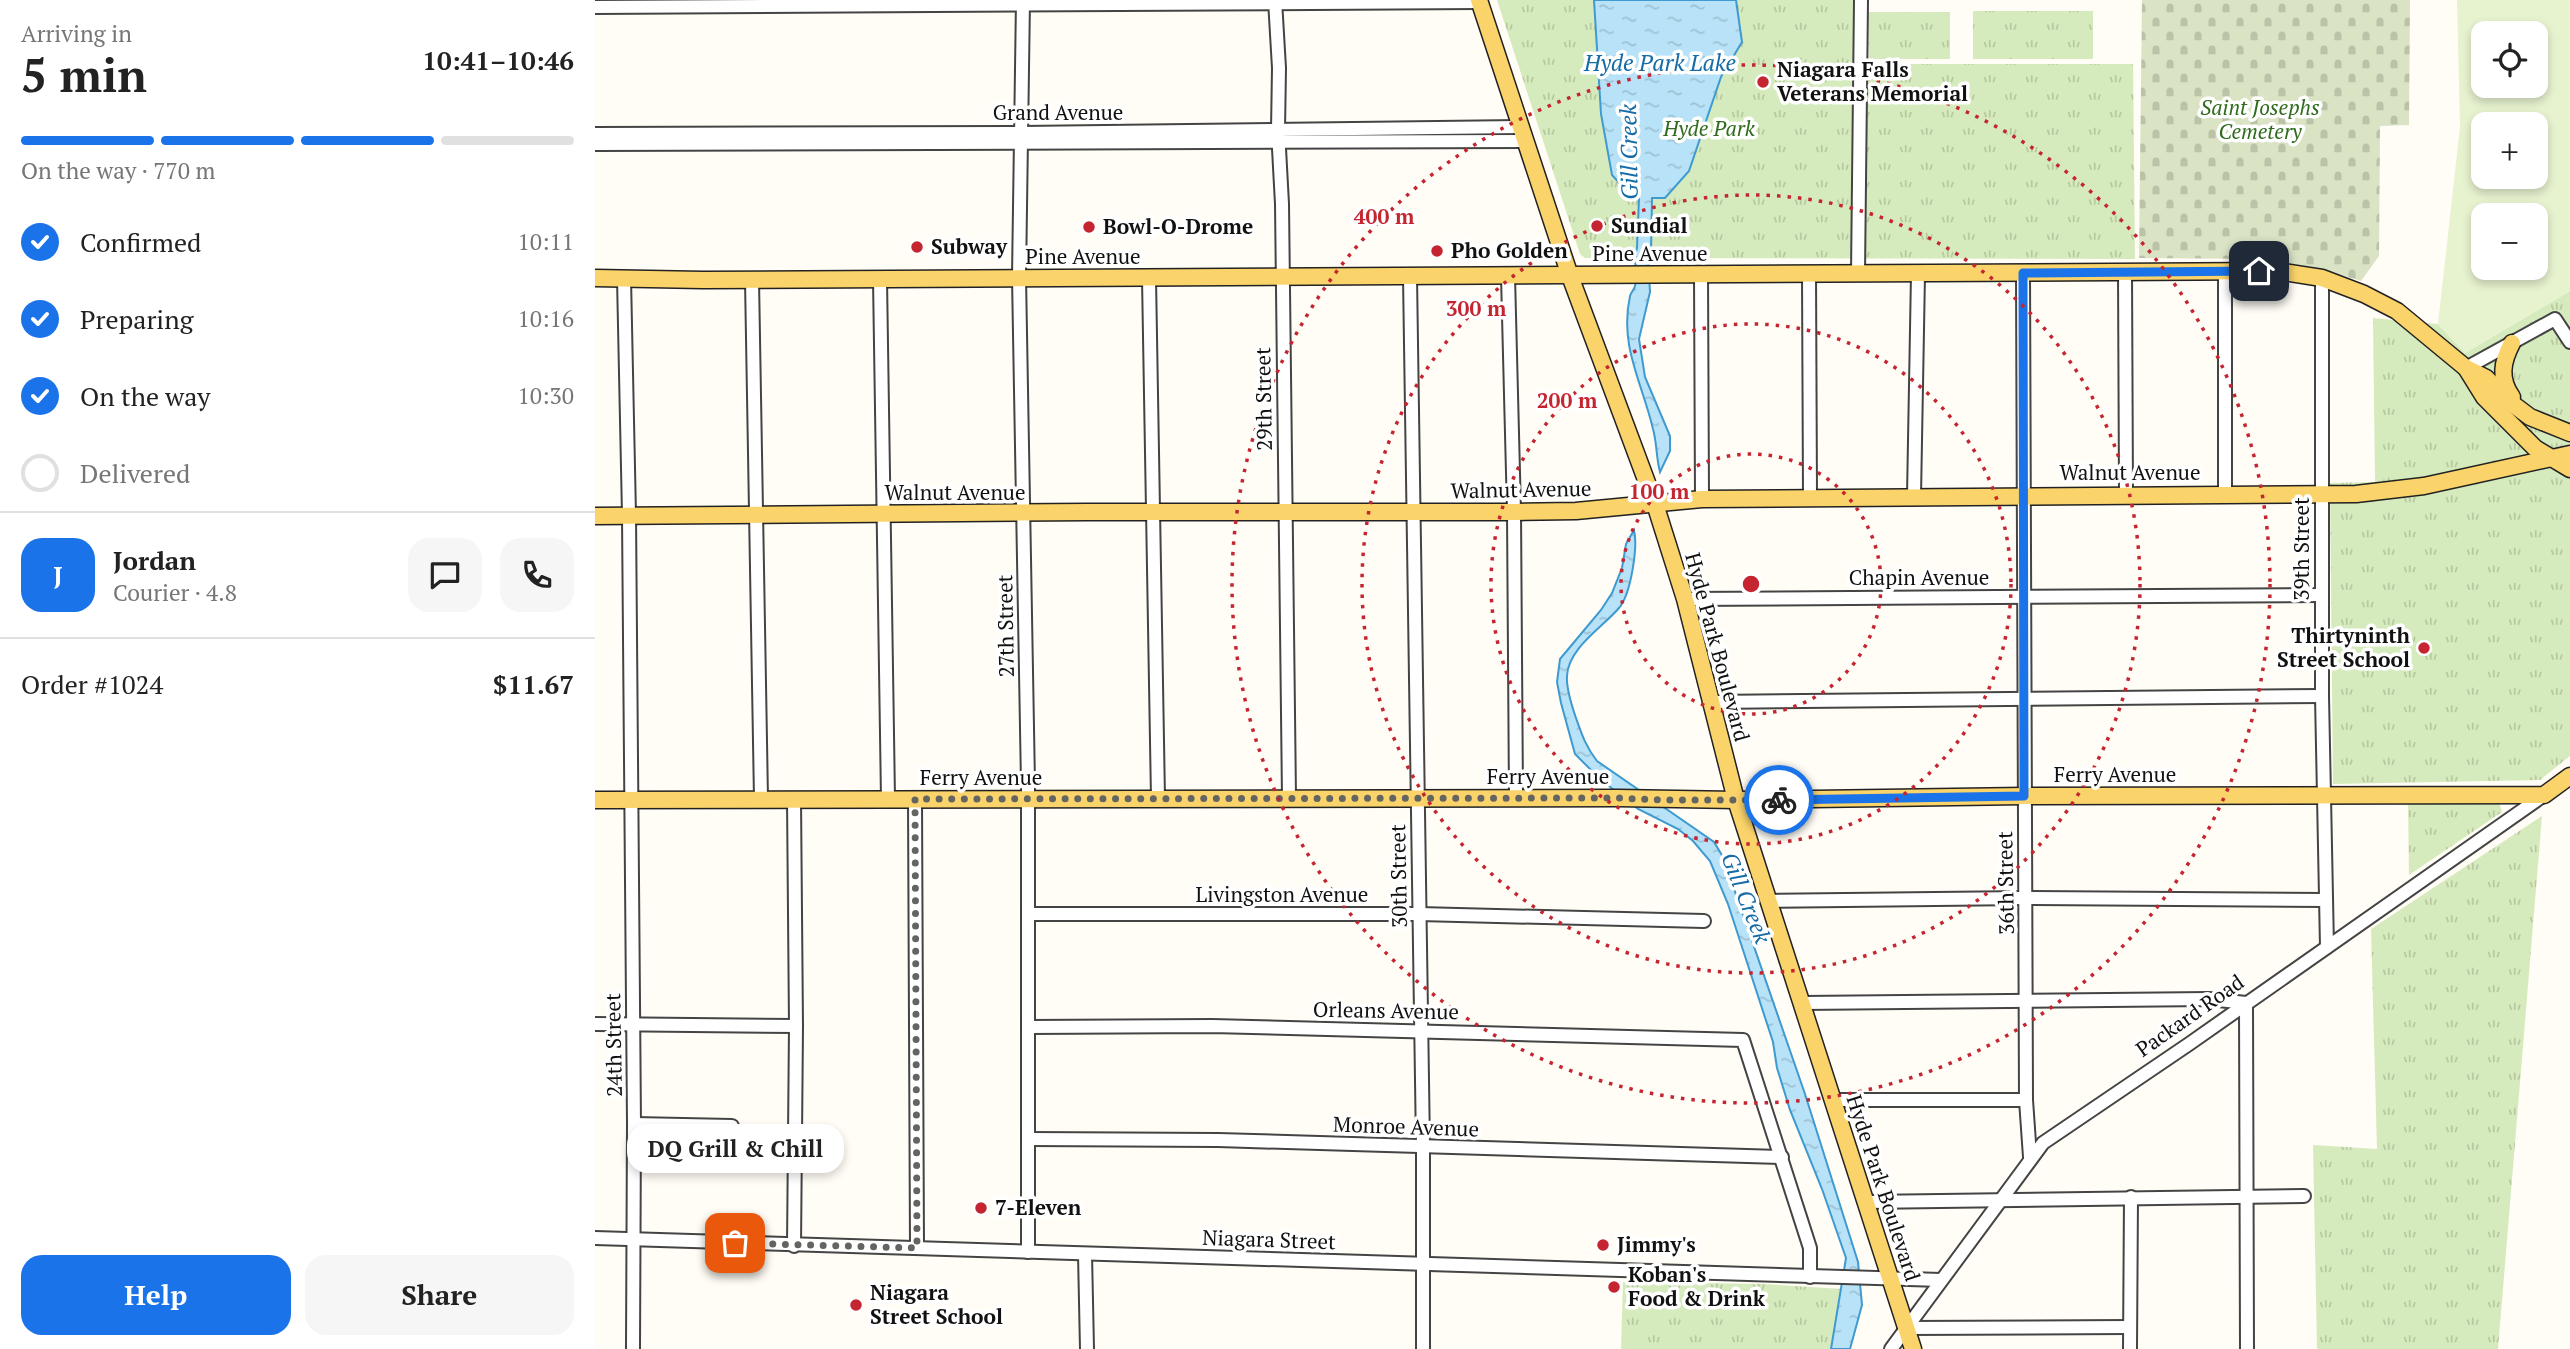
<!DOCTYPE html>
<meta charset="utf-8">
<style>
body{margin:0;font-family:"PT Serif",serif;background:#f6f6f6;color:#222;height:100vh;display:flex;flex-direction:column;font-size:26px;white-space:nowrap}
*{box-sizing:border-box;margin:0}
p{font-size:23px;color:#767676}
.icon{flex:none;width:38px;height:38px;fill:none;stroke:currentColor;stroke-width:2;stroke-linecap:round;stroke-linejoin:round}
.map{position:relative;flex:1;overflow:hidden}
.panel{display:flex;flex-direction:column;background:#fff;width:595px}
.panel>*{flex:none}
.buttons{position:absolute;left:1876px;top:21px;display:grid;gap:14px}
.buttons a{display:grid;place-items:center;width:77px;height:77px;border-radius:14px;background:#fff;box-shadow:0 4px 10px #0003;font-size:35px}
.pin{position:absolute;display:grid;place-items:center;width:60px;height:60px;color:#fff;margin:-30px;border-radius:14px;box-shadow:0 4px 10px #0006}
.courier{position:absolute;display:grid;place-items:center;width:70px;height:70px;margin:-35px;border:5px solid #1a73e8;border-radius:50%;background:#fff;color:#222;box-shadow:0 2px 9px #0007}
.bubble{position:absolute;height:49px;border-radius:21px;background:#fff;box-shadow:0 4px 10px #0003;font-size:23px;font-weight:700;line-height:49px;text-align:center}
.overview em{font-style:normal;font-weight:700}
.overview div{display:flex;flex-direction:column-reverse}
.overview{display:flex;align-items:center;justify-content:space-between;height:119px;padding:0 21px}
h1{font-size:46px;font-weight:700;line-height:52px}
.bar{display:grid;grid-template-columns:repeat(4,1fr);gap:10px 7px;align-content:center;height:84px;padding:0 21px}
.bar i{height:9px;border-radius:5px;background:#e0e0e0}
.bar .active{background:#1a73e8}
.bar p{grid-column:span 4}
.line{display:flex;align-items:center;gap:18px;padding:0 21px;border-top:2px solid #e0e0e0}
.line div{flex:1}
.round{display:grid;place-items:center;flex:none;width:74px;height:74px;border-radius:21px;background:#f6f6f6}
ol{padding:0 21px;list-style:none}
li{display:flex;align-items:center;gap:21px;height:77px}
li p{margin-inline-start:auto}
li .icon{padding:7px;border-radius:50%;background:#1a73e8;color:#fff;stroke-width:4}
li:last-child{color:#767676}
li i{width:38px;height:38px;border:4px solid #e0e0e0;border-radius:50%}
.cta{display:flex;gap:14px;margin-top:auto;padding:14px 21px}
.cta a{flex:1;height:80px;border-radius:21px;background:#1a73e8;color:#fff;font-size:28px;font-weight:700;line-height:80px;text-align:center}
.cta a+a{background:#f6f6f6;color:#222}
main{display:flex;flex:1;min-height:0}
.map>svg:first-child{display:block}
.grass{fill:url(#grass-tufts)}
.cemetery{fill:url(#cemetery-stones)}
.pitch{fill:#e7f2cf;fill-rule:evenodd}
.water{fill:url(#water-ripples);stroke:#3e9ad0;stroke-width:2}
.lines{fill:none;stroke-linecap:round;stroke-linejoin:round}
.minor-casing{stroke:#444;stroke-width:16}
.major-casing{stroke:#222;stroke-width:19}
.minor{stroke:#fff;stroke-width:12}
.major{stroke:#fad36a;stroke-width:16}
.done{stroke:#646461;stroke-width:7;stroke-dasharray:0 12.6}
.route{stroke:#1a73e8;stroke-width:9}
.ring{fill:none;stroke:#c52531;stroke-width:3.5;stroke-dasharray:3.5 7}
.poi-dot{fill:#c52531;stroke:#fff;stroke-width:2.5}
.labels{text-anchor:middle;stroke-width:7;stroke-linejoin:round;paint-order:stroke}
.poi-label{font-size:21px;font-weight:bold;fill:#111;stroke:#fff;text-anchor:start}
.park-label{font-size:21px;font-style:italic;fill:#316b1e;stroke:#fff}
.street-label{font-size:21px;fill:#111;stroke:#fff}
.water-label{font-size:23px;font-style:italic;fill:#166ca7;stroke:#fff}
.centre{fill:#c52531;stroke:#fff;stroke-width:3.5}
.ring-label{font-size:21px;text-anchor:middle;font-weight:bold;fill:#c52531;stroke:#fff;stroke-width:7;stroke-linejoin:round;paint-order:stroke}
</style>
<main>
<section class="panel">
<div class="overview"><div><h1>5 min</h1><p>Arriving in</p></div><em>10:41–10:46</em></div>
<div class="bar"><i class="active"></i><i class="active"></i><i class="active"></i><i></i><p>On the way · 770 m</p></div>
<ol>
<li><svg class="icon" aria-label="check" viewBox="0 0 24 24"><path d="M5 12l5 5 9-10"/></svg>Confirmed<p>10:11</p></li>
<li><svg class="icon" aria-label="check" viewBox="0 0 24 24"><path d="M5 12l5 5 9-10"/></svg>Preparing<p>10:16</p></li>
<li><svg class="icon" aria-label="check" viewBox="0 0 24 24"><path d="M5 12l5 5 9-10"/></svg>On the way<p>10:30</p></li>
<li><i></i>Delivered</li>
</ol>
<div class="line" style="height:126px"><b class="round" style="background:#1a73e8;color:#fff">J</b><div><b>Jordan</b><p>Courier · 4.8</p></div><a class="round"><svg class="icon" aria-label="chat" viewBox="0 0 24 24"><path d="M4 5h16v11H9l-5 4z"/></svg></a><a class="round"><svg class="icon" aria-label="phone" viewBox="0 0 24 24"><path d="M5 4h4l2 5-3 2q2 4 5 5l2-3 5 2v4C11 20 4 13 5 4z"/></svg></a></div>
<div class="line" style="height:91px"><div>Order #1024</div><b>$11.67</b></div>
<div class="cta"><a>Help</a><a>Share</a></div>
</section>
<div class="map">
<svg width="1975" height="1349" viewBox="0 0 1975 1349">
<defs>
<pattern id="grass-tufts" width="24" height="20" patternUnits="userSpaceOnUse" patternTransform="scale(1.75)"><rect width="24" height="20" fill="#d6ebbd"/><path d="M3 7l-1-3M5 7V3M7 7l1-3M15 17l-1-3M17 17v-4M19 17l1-3" fill="none" stroke="#b7c8a1"/></pattern>
<pattern id="cemetery-stones" width="16" height="16" patternUnits="userSpaceOnUse" patternTransform="scale(1.75)"><rect width="16" height="16" fill="#dae3c4"/><path d="M2 7V4a2 2 0 0 1 4 0v3zM10 15v-3a2 2 0 0 1 4 0v3z" fill="#bac2a7"/></pattern>
<pattern id="water-ripples" width="26" height="14" patternUnits="userSpaceOnUse" patternTransform="scale(1.75)"><rect width="26" height="14" fill="#b8e2f7"/><path d="M2 4q2-2 4 0t4 0M15 11q2-2 4 0t4 0" fill="none" stroke="#9dc1d3"/></pattern>
</defs>
<rect width="100%" height="100%" fill="#fffdf5"/>
<g class="grass">
<path d="M902 0H1262L1263 64H1538L1540 259 990 258 985 254Z"/>
<rect x="1378" y="11" width="120" height="48"/>
<path d="M1273 12H1355V59H1274Z"/>
<path d="M1975 291V756L1945 780 1738 784 1735 483 1780 482 1778 318 1843 324 1870 353Z"/>
<path d="M1813 802H1904L1907 812 1814 875Z"/>
<path d="M1947 816 1903 1349H1722L1718 1145 1782 1149 1776 929Z"/>
<path d="M1028 1282 1168 1284 1248 1289 1236 1349H1026Z"/>
</g>
<path class="cemetery" d="M1547 0H1815L1814 125 1785 126 1784 256 1766 281 1722 268 1667 259 1544 258Z"/>
<path class="pitch" d="M1862 0H1975V291L1870 353 1843 324 1865 127ZM1888 33H1941V86H1888ZM1941 124V177H1888V124ZM1888 215H1941V268H1888Z"/>
<g class="water">
<path d="M999 0H1141L1147 42 1126 77 1094 171 1070 198H1057L1056 252 1053 256 1055 292 1044 339 1050 377 1075 436V451L1065 472C1061 457 1062 443 1058 429 1047 382 1024 346 1035 296 1036 292 1039 290 1040 286 1044 274 1037 261 1042 248L1044 198H1038L1017 175 1006 114Z"/>
<path d="M1039 530C1043 547 1036 594 1024 608 1008 627 973 648 972 676 971 689 977 706 981 718 987 735 991 747 1002 761L1119 842 1128 857 1210 1094 1263 1262 1267 1305 1255 1349H1236L1251 1258 1227 1189 1195 1110 1182 1068 1178 1042 1133 904 1115 861 1098 841 1083 829 1043 809 1005 779 980 754 966 703 962 682 965 659 1006 610 1017 593 1027 568 1031 544Z"/>
</g>
<g class="lines">
<defs>
<g id="minor">
<path d="M428 0 424 277 433 784V1252"/>
<path d="M680 0 684 68 683 130 687 204 694 798"/>
<path d="M0 7 885 2"/>
<path d="M0 134 427 133 925 127"/>
<path d="M0 144 930 141"/>
<path d="M1530 272 1531 494"/>
<path d="M1630 272V493"/>
<path d="M1428 273 1431 1100 1435 1157"/>
<path d="M1106 274 1107 499"/>
<path d="M1214 274 1215 496"/>
<path d="M1263 274 1266 0"/>
<path d="M815 276 828 1147V1349"/>
<path d="M913 276 919 512 921 798"/>
<path d="M29 278 34 515 39 1124 38 1349"/>
<path d="M554 278 563 799"/>
<path d="M1727 278V696L1732 947"/>
<path d="M285 279 293 799"/>
<path d="M157 280 166 799"/>
<path d="M1871 368 1960 319 1975 342"/>
<path d="M1319 496 1323 274"/>
<path d="M1090 599 1727 595"/>
<path d="M1117 702 1727 696"/>
<path d="M199 799 201 1026 199 1246"/>
<path d="M320 799 322 1248"/>
<path d="M1172 901 1430 898 1730 900"/>
<path d="M433 914H824L1109 921"/>
<path d="M1207 1003 1614 999 1651 1003 1652 1349"/>
<path d="M0 1024 201 1026"/>
<path d="M433 1027 617 1026 1148 1040 1215 1248V1277"/>
<path d="M1238 1100H1431"/>
<path d="M39 1124 137 1126"/>
<path d="M433 1139 623 1140 1187 1157"/>
<path d="M1271 1202 1709 1196"/>
<path d="M0 1238 1346 1280"/>
<path d="M490 1254 492 1349"/>
<path d="M1311 1328 1535 1327"/>
<path d="M1296 1349 1448 1143 1594 1044 1949 795"/>
<path d="M1535 1349 1536 1197"/>
</g>
<g id="major">
<path d="M884 0 975 276 1060 504 1090 599 1141 800 1318 1349"/>
<path d="M0 278 108 280 1682 271 1727 278 1769 294 1802 311 1871 368 1891 378 1915 402 1935 417 1975 433"/>
<path d="M1917 343C1907 362 1904 379 1917 397"/>
<path d="M1871 368 1889 397 1940 448 1975 469"/>
<path d="M0 516 493 512H919L981 511 1107 499 1761 494 1829 486 1975 454"/>
<path d="M0 800 1023 798 1141 800 1429 796 1949 795 1975 776"/>
</g>
</defs>
<use href="#minor" class="minor-casing"/>
<use href="#major" class="major-casing"/>
<use href="#minor" class="minor"/>
<use href="#major" class="major"/>
</g>
<g class="lines">
<path class="done" d="M140 1243 322 1248 320 799 1023 798 1065 800H1184"/>
<path class="route" d="M1184 800 1429 796 1428 273 1664 271"/>
</g>
<g class="ring">
<circle cx="1156" cy="584" r="130"/>
<circle cx="1156" cy="584" r="260"/>
<circle cx="1156" cy="584" r="389"/>
<circle cx="1156" cy="584" r="519"/>
</g>
<g class="poi-dot">
<circle cx="1168" cy="82" r="7"/>
<circle cx="1002" cy="226" r="7"/>
<circle cx="494" cy="227" r="7"/>
<circle cx="322" cy="247" r="7"/>
<circle cx="842" cy="251" r="7"/>
<circle cx="1829" cy="648" r="7"/>
<circle cx="386" cy="1208" r="7"/>
<circle cx="1008" cy="1245" r="7"/>
<circle cx="1019" cy="1287" r="7"/>
<circle cx="261" cy="1305" r="7"/>
</g>
<g class="labels">
<g class="poi-label">
<text x="1182" y="77">Niagara Falls<tspan x="1182" dy="24">Veterans Memorial</tspan></text>
<text x="1016" y="233">Sundial</text>
<text x="508" y="234">Bowl-O-Drome</text>
<text x="336" y="254">Subway</text>
<text x="856" y="258">Pho Golden</text>
<text x="1815" y="643" text-anchor="end">Thirtyninth<tspan x="1815" dy="24">Street School</tspan></text>
<text x="400" y="1215">7-Eleven</text>
<text x="1022" y="1252">Jimmy's</text>
<text x="1033" y="1282">Koban's<tspan x="1033" dy="24">Food &amp; Drink</tspan></text>
<text x="275" y="1300">Niagara<tspan x="275" dy="24">Street School</tspan></text>
</g>
<g class="park-label">
<text x="1665" y="115">Saint Josephs<tspan x="1665" dy="24">Cemetery</tspan></text>
<text x="1114" y="136">Hyde Park</text>
</g>
<g class="street-label">
<text x="463" y="120">Grand Avenue</text>
<text x="1055" y="261">Pine Avenue</text>
<text x="488" y="264">Pine Avenue</text>
<text transform="translate(669 399) rotate(-91)" y="7">29th Street</text>
<text x="1535" y="480">Walnut Avenue</text>
<text transform="translate(926 490) rotate(-1)" y="7">Walnut Avenue</text>
<text x="360" y="500">Walnut Avenue</text>
<text transform="translate(1707 549) rotate(-90)" y="7">39th Street</text>
<text x="1324" y="585">Chapin Avenue</text>
<text transform="translate(411 626) rotate(-91)" y="7">27th Street</text>
<text transform="translate(1122 647) rotate(75)" y="7">Hyde Park Boulevard</text>
<text x="1520" y="782">Ferry Avenue</text>
<text x="953" y="784">Ferry Avenue</text>
<text x="386" y="785">Ferry Avenue</text>
<text transform="translate(804 876) rotate(-91)" y="7">30th Street</text>
<text transform="translate(1411 883) rotate(-91)" y="7">36th Street</text>
<text x="687" y="902">Livingston Avenue</text>
<text transform="translate(791 1011) rotate(1)" y="7">Orleans Avenue</text>
<text transform="translate(1595 1016) rotate(-35)" y="7">Packard Road</text>
<text transform="translate(19 1045) rotate(-91)" y="7">24th Street</text>
<text transform="translate(811 1127) rotate(2)" y="7">Monroe Avenue</text>
<text transform="translate(1288 1188) rotate(72)" y="7">Hyde Park Boulevard</text>
<text transform="translate(674 1240) rotate(2)" y="7">Niagara Street</text>
</g>
<g class="water-label">
<text x="1065" y="71">Hyde Park Lake</text>
<text transform="translate(1034 152) rotate(-91)" y="8">Gill Creek</text>
<text transform="translate(1151 898) rotate(68)" y="8">Gill Creek</text>
</g>
</g>
<circle cx="1156" cy="584" r="10" class="centre"/>
<g class="ring-label">
<text x="789" y="224">400 m</text>
<text x="881" y="316">300 m</text>
<text x="972" y="408">200 m</text>
<text x="1064" y="499">100 m</text>
</g>
</svg>
<div class="buttons">
<a><svg class="icon" aria-label="locate" viewBox="0 0 24 24"><circle cx="12" cy="12" r="6"/><path d="M12 2v4M12 18v4M2 12h4M18 12h4"/></svg></a>
<a>+</a>
<a>−</a>
</div>
<div class="pin" style="left:140px;top:1243px;background:#ea580c"><svg class="icon" aria-label="bag" viewBox="0 0 24 24"><path d="M5 8h14l-1 12H6zM9 8a3 3 0 0 1 6 0"/></svg></div>
<div class="pin" style="left:1664px;top:271px;background:#1f2937"><svg class="icon" aria-label="home" viewBox="0 0 24 24"><path d="M3 11l9-7 9 7M6 9v11h12V9"/></svg></div>
<div class="courier" style="left:1184px;top:800px"><svg class="icon" aria-label="bike" viewBox="0 0 24 24"><circle cx="6" cy="16" r="4"/><circle cx="18" cy="16" r="4"/><path d="M6 16l4-8h5l3 8M10 8l3 8H6M13 5h3"/></svg></div>
<div class="bubble" style="left:32px;top:1124px;width:217px">DQ Grill &amp; Chill</div>
</div>
</main>
